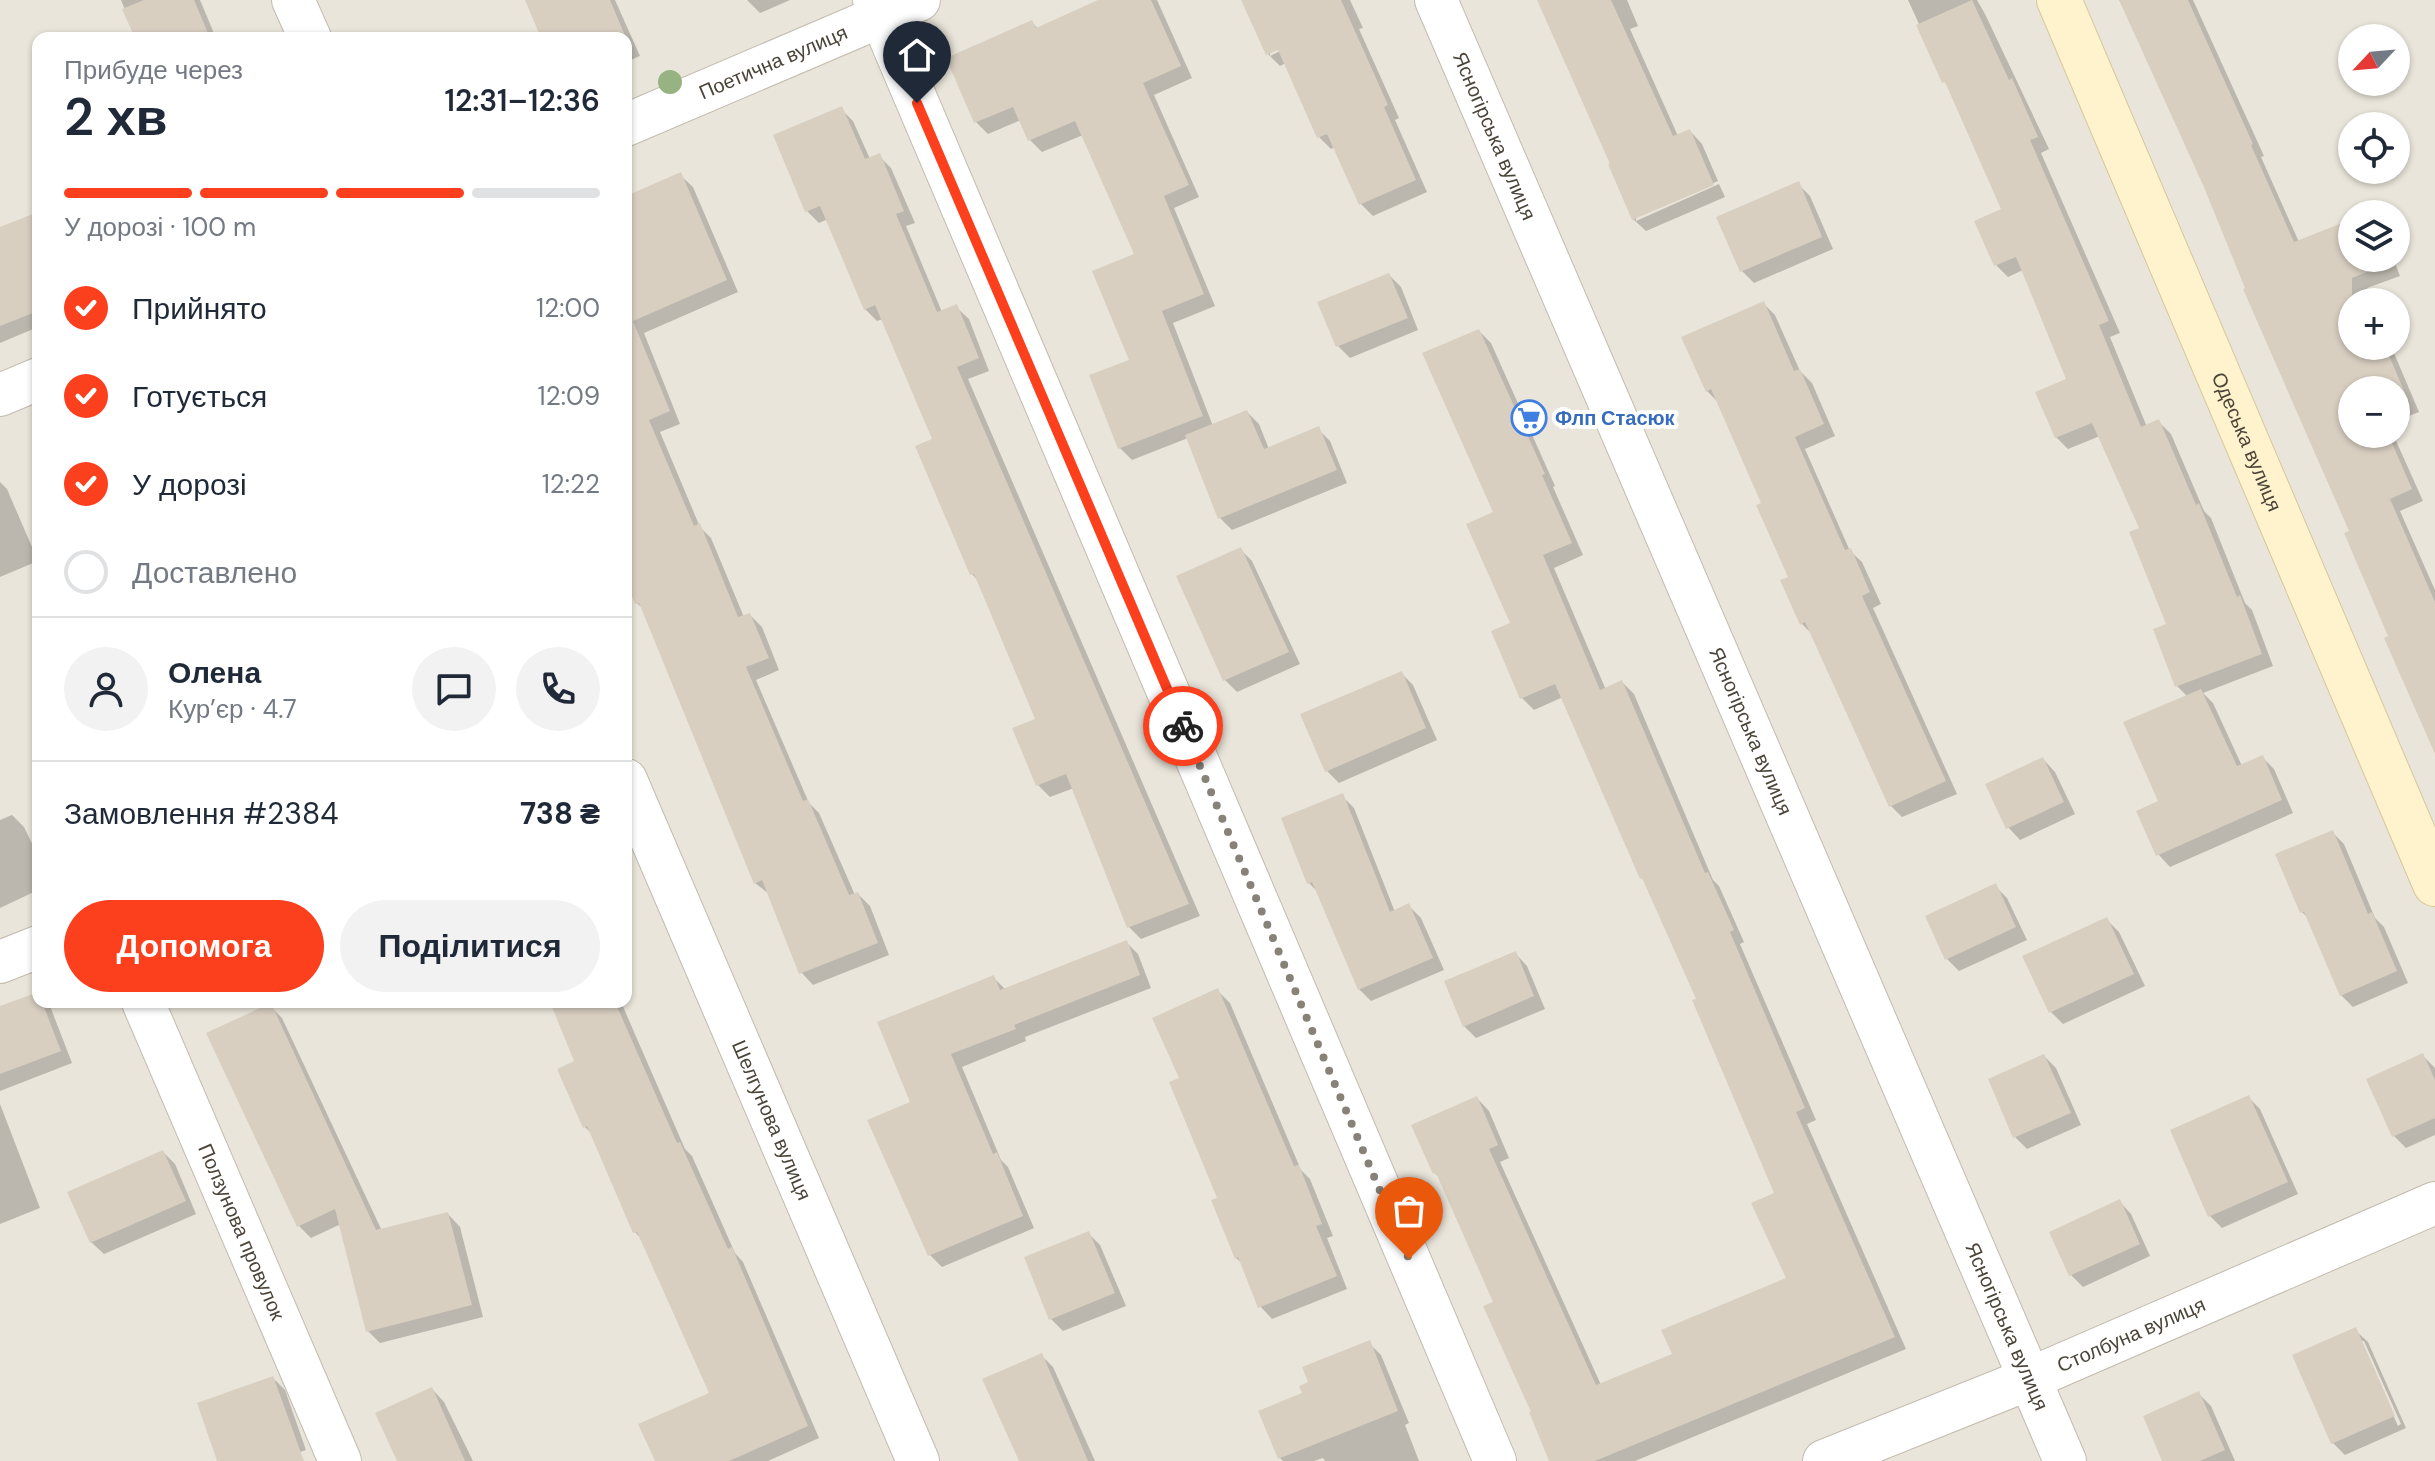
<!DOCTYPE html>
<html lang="uk">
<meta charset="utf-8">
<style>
body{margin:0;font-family:"DM Sans",sans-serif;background:#f2f2f3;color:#1f2937;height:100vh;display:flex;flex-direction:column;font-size:30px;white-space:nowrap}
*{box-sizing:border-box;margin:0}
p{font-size:26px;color:#747a83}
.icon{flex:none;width:44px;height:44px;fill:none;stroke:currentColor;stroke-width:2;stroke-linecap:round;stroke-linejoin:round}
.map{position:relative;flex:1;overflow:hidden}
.side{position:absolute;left:32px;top:32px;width:600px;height:976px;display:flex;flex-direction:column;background:#fff;border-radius:16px;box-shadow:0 2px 6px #0004}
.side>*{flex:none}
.needle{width:52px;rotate:244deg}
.buttons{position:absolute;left:2338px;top:24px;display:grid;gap:16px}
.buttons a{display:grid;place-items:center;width:72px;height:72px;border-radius:50%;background:#fff;box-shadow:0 2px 6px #0004;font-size:40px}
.pin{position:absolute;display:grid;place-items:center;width:68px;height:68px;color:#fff;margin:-82px -34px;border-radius:50% 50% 50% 0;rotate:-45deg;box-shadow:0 0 8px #0007}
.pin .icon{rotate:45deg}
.courier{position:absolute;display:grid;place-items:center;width:80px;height:80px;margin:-40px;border:6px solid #fc3f1d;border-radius:50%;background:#fff;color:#222;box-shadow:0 2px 10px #0007}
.summary em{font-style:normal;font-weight:600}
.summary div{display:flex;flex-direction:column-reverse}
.summary{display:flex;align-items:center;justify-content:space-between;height:136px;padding:0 32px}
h1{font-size:52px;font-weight:600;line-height:60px}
.bar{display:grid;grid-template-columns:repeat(4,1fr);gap:12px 8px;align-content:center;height:96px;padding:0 32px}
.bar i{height:10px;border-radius:6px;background:#e0e1e3}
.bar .current{background:#fc3f1d}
.bar p{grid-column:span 4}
.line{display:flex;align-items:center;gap:20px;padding:0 32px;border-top:2px solid #e0e1e3}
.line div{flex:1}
.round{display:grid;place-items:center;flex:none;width:84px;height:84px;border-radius:42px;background:#f2f2f3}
ol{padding:0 32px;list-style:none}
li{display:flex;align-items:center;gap:24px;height:88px}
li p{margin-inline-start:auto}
li .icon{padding:8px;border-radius:50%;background:#fc3f1d;color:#fff;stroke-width:4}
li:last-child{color:#747a83}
li i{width:44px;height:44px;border:4px solid #e0e1e3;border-radius:50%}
.cta{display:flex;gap:16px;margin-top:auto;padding:16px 32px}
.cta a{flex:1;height:92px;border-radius:48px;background:#fc3f1d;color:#fff;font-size:32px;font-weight:600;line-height:92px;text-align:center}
.cta a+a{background:#f2f2f3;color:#1f2937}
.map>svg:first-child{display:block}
.residential{fill:#eae5da;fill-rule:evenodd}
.shadow{fill:#0003;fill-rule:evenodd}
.building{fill:#d8cfc1}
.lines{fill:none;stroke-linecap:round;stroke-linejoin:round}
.street-casing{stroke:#c2bbae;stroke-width:44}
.secondary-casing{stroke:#d6c79b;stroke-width:46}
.street{stroke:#fff;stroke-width:42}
.secondary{stroke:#fff3cd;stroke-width:44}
.tree{fill:#97b381}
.done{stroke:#878178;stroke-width:8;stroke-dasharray:0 14.4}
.route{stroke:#fc3f1d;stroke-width:10}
.labels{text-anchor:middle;stroke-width:8;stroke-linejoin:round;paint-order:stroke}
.street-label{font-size:20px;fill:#4b4439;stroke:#fff}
.shop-label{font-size:20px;font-weight:bold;fill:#366cbe;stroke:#fff;text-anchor:start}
</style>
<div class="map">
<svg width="2435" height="1461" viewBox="0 0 2435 1461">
<rect width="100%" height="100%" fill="#f6f3ec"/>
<path class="residential" d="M0 0H2435V1461H0ZM38 38H626V1002H38ZM2352 38H2396V82H2352ZM2352 126H2396V170H2352ZM2352 214H2396V258H2352ZM2352 302H2396V346H2352ZM2352 390H2396V434H2352Z"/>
<g class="shadow">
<path d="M121 0H200L216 38H137Z"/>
<path d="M539 0H615L640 56 626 62V38H544Z"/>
<path d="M747 0H790L760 13Z"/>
<path d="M1102 0H1157L1192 78 1154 95 1199 197 1174 208 1215 306 1173 323 1213 426 1247 412 1259 424 1269 449 1318 429 1330 441 1347 483 1232 530 1220 518 1188 438 1132 460 1120 448 1092 376 1131 361 1137 255 1083 135 1042 152 1030 140 1021 120 988 134 976 122 1032 22 1038 29Z"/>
<path d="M1243 0H1350L1363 28 1359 29 1399 118 1395 120 1427 192 1373 216 1361 204 1335 147 1331 149 1319 137 1286 63 1280 66 1268 54ZM1288 47 1270 56V51Z"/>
<path d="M1540 0H1627L1638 26 1630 29 1678 136 1690 131 1702 144 1718 181 1636 216V221L1719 184 1725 197 1646 231 1633 219 1613 165Z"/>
<path d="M1908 0H1977L1985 14 2049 149 2041 153 2120 333 2110 337 2147 427 2159 422 2171 434 2204 511 2211 518 2245 603 2252 610 2273 666 2203 693 2213 703 2242 766 2262 757 2274 769 2293 813 2170 867 2158 854 2160 802 2188 697 2177 686 2155 630 2168 625 2141 529 2100 436 2068 449 2056 437 2069 380 2023 270 2008 277 1996 265 2004 210Z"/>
<path d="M2119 0H2193L2264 156 2261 157 2299 242 2352 221V258H2393L2400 276 2367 288 2373 302H2352V346H2391L2419 412 2396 421V390H2352V434H2393L2423 501 2400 511 2435 590V741L2391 637 2351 532 2204 184 2129 16Z"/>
<path d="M841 109 853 121 870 159 879 156 891 168 915 223 906 226 942 312 956 307 969 319 989 371 968 379 1200 916 1141 939 1129 927 1074 788 1050 797 1038 785 1037 720 979 582 972 574 934 440 883 319 877 321 865 309 828 219 819 223 807 211Z"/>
<path d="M680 175 693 187 738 292 644 333 680 424 660 432 700 527 711 538 744 617 750 615 762 627 779 670 756 680 809 803 819 813 855 895 858 894 870 906 889 955 813 985 801 972 769 894 755 883 644 610 637 603 626 577V198Z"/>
<path d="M1798 184 1810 196 1833 249 1754 283 1742 271 1718 218Z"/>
<path d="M38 214V327L0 343V229Z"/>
<path d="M1389 275 1401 287 1418 330 1350 358 1338 346Z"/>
<path d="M1763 303 1775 315 1800 371 1812 383 1835 436 1805 449 1850 551 1862 562 1881 604 1873 608 1957 794 1902 817 1890 805 1813 635 1802 624 1791 578 1764 504 1719 403 1707 391Z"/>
<path d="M1479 331 1491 343 1555 486 1553 487 1583 555 1554 568 1606 690 1622 682 1634 694 1713 880 1719 886 1744 942 1740 944 1816 1120 1807 1124 1906 1349 1635 1461H1551L1496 1303 1440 1179 1435 1173 1477 1098 1489 1111 1509 1158 1500 1162 1601 1385 1674 1355 1789 1279 1776 1194 1698 1000 1646 883 1642 878 1563 697 1534 710 1522 698 1496 513Z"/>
<path d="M0 482 7 489 38 561 0 577Z"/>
<path d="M1240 549 1252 561 1300 664 1237 692 1225 680Z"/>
<path d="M1401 673 1413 685 1437 740 1339 783 1327 771Z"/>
<path d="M2043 759 2055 772 2075 814 2020 840 2008 827Z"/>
<path d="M1342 796 1354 808 1395 912 1409 906 1421 918 1444 970 1371 1001 1359 989 1318 892 1309 883Z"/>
<path d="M12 815 24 827 38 856V890L0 908V820Z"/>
<path d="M2332 832 2344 844 2375 918 2384 927 2408 983 2353 1007 2341 995 2309 919 2302 912Z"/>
<path d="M1995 886 2007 898 2027 940 1959 971 1947 959Z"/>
<path d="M2107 920 2119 932 2145 986 2063 1024 2051 1012Z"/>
<path d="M1126 942 1138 954 1151 988 1025 1037 1026 1041 962 1067 1001 1160 1008 1167 1034 1228 942 1267 930 1255 870 1121 913 1103 993 977 1006 990Z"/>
<path d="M1515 953 1527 966 1545 1009 1476 1038 1464 1026Z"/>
<path d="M1218 991 1230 1003 1301 1170 1310 1179 1333 1236 1327 1238 1347 1289 1272 1319 1260 1306 1243 1264 1236 1258 1181 1079Z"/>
<path d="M38 1002H46L50 1006 72 1063 0 1091V1009Z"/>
<path d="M552 1002H621L685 1149 692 1156 735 1253 743 1262 819 1438 768 1461H657L711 1394 643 1241 635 1232 594 1136 585 1127 576 1062Z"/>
<path d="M270 1006 282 1018 382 1231 448 1214 460 1227 483 1317 380 1343 368 1331 341 1224 311 1238 299 1226Z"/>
<path d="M2044 1056 2056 1068 2081 1125 2027 1149 2015 1137Z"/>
<path d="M2423 1056 2435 1068V1135L2406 1148 2394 1136Z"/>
<path d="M2248 1097 2260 1109 2298 1194 2222 1228 2210 1216Z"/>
<path d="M0 1104 40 1208 0 1224Z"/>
<path d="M163 1152 175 1164 196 1214 104 1254 91 1242Z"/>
<path d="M2119 1201 2131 1214 2150 1256 2083 1287 2071 1275Z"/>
<path d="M1088 1233 1100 1245 1126 1306 1063 1331 1051 1319Z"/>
<path d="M2355 1330 2368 1342 2406 1428 2345 1455 2333 1443ZM2360 1341H2364L2401 1424 2398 1426Z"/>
<path d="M1369 1343 1381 1355 1409 1423 1405 1425 1419 1461H1325L1323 1458 1314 1461H1283L1280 1458Z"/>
<path d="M1041 1355 1053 1367 1095 1461H1020Z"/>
<path d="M273 1378 285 1390 306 1450 275 1461H219Z"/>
<path d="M432 1389 444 1402 473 1461H399Z"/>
<path d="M2199 1394 2211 1406 2235 1461H2164Z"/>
</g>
<g class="building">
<path d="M144 0H194L210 38H135L122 9Z"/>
<path d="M525 0H610L626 38H541Z"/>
<path d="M1098 0H1151L1181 66 1143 83 1189 185 1164 196 1204 294 1162 311 1203 416 1118 449 1089 375 1129 360 1092 271 1134 254 1075 121 1028 141 1013 107 974 123 946 58 1032 20 1036 28Z"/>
<path d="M1241 0H1341L1388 105 1384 107 1416 180 1359 205 1327 134 1317 138 1278 50 1266 55Z"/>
<path d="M1537 0H1611L1673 136 1690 129 1714 185 1632 220 1608 164H1610Z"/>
<path d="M1972 0 2009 80 2012 78 2038 137 2030 140 2109 321 2099 325 2141 427 2159 419 2196 505 2199 503 2237 597 2240 595 2262 654 2175 687 2153 629 2166 624 2129 532 2139 528 2092 423 2055 438 2035 392 2066 379 2016 257 1994 266 1974 221 2001 209 1945 82 1942 83 1916 25Z"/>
<path d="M2119 0H2188L2253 144 2251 145 2294 242 2352 219V258H2387L2389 263 2352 278V346H2385L2408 400 2396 405V390H2352V434H2388L2412 489 2390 499 2435 602V754L2384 638 2388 636 2344 533 2349 531 2243 289 2245 288 2203 185Z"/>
<path d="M842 106 865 159 880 153 904 211 896 214 937 312 957 304 979 358 957 367 1189 904 1127 928 1066 774 1036 786 1012 728 1035 719 974 574 970 575 915 446 932 439 875 305 864 310 820 206 805 212 773 135Z"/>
<path d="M681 172 727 280 633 321 670 411 649 420 694 526 700 523 738 617 750 613 769 658 746 667 803 801 808 799 849 895 858 892 878 943 799 974 762 880 754 884 639 603 635 604 626 582V196Z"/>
<path d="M1799 181 1822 237 1740 272 1716 217Z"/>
<path d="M38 212V311L0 326V227Z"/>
<path d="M1389 273 1408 318 1336 347 1317 302Z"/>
<path d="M1764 301 1794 371 1800 369 1824 424 1795 437 1845 550 1851 548 1870 592 1862 596 1946 781 1889 807 1805 622 1800 625 1780 580 1788 577 1756 505 1761 503 1711 389 1706 392 1681 337Z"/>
<path d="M1479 329 1545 474 1542 475 1572 543 1543 555 1600 690 1622 680 1705 873 1708 872 1734 930 1730 932 1805 1108 1796 1112 1895 1337 1595 1461H1549L1529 1412H1531L1483 1306 1493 1302 1436 1173 1433 1174 1411 1125 1477 1096 1498 1145 1489 1149 1596 1385 1672 1354 1661 1330 1786 1278 1751 1203 1774 1193 1692 1000 1696 999 1642 878 1640 879 1555 684 1520 699 1491 631 1510 623 1466 524 1493 512 1422 353Z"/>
<path d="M1247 410 1264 449 1319 426 1337 470 1218 519 1185 435Z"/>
<path d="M1241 547 1289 652 1223 681 1176 576Z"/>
<path d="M1402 671 1426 728 1325 772 1300 714Z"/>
<path d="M2201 689 2237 766 2263 755 2282 800 2156 856 2136 811 2158 801 2123 722Z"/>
<path d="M2043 757 2064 802 2006 829 1985 784Z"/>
<path d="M1343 793 1390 912 1409 903 1433 958 1358 990 1312 882 1307 884 1281 818Z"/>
<path d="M2333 830 2368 914 2372 912 2397 971 2340 996 2304 912 2300 913 2275 854Z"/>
<path d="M1996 883 2016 927 1945 960 1925 916Z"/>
<path d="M2107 917 2134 974 2049 1013 2022 956Z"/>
<path d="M1127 940 1140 975 1014 1025 1016 1029 951 1054 993 1154 997 1152 1023 1216 928 1256 867 1120 910 1102 877 1022 994 975 1000 990Z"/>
<path d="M1516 951 1534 996 1463 1027 1444 981Z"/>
<path d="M1218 988 1294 1166 1299 1165 1322 1224 1316 1226 1337 1276 1258 1308 1238 1257 1235 1259 1211 1200 1217 1198 1169 1082 1179 1078 1152 1018Z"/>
<path d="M38 992V1002H42L61 1051 0 1074V1006Z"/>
<path d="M550 1002H615L677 1143 680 1142 728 1249 732 1247 808 1426 729 1461H655L638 1424 709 1393 637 1232 633 1233 587 1126 583 1128 557 1069 574 1061Z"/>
<path d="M271 1003 376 1230 448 1212 472 1305 366 1332 335 1209 297 1227 206 1033Z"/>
<path d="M2423 1053 2435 1080V1118L2392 1137 2366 1079Z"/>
<path d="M2044 1054 2071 1113 2013 1138 1988 1079Z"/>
<path d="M2249 1095 2288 1182 2208 1217 2170 1130Z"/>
<path d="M163 1150 186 1201 90 1243 67 1192Z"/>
<path d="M2120 1199 2140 1244 2069 1276 2049 1232Z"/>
<path d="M1089 1231 1115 1293 1049 1320 1024 1257Z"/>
<path d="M2356 1327 2395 1416 2331 1444 2292 1355Z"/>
<path d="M1370 1340 1398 1411 1278 1459 1258 1411 1302 1393 1299 1386 1308 1382 1302 1367Z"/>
<path d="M1042 1353 1088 1461H1019L982 1379Z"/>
<path d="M273 1376 304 1461H217L197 1403Z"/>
<path d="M432 1387 465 1461H397L375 1413Z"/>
<path d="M2199 1391 2225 1450 2200 1461H2162L2143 1416Z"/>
</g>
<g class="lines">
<defs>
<g id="street">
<path d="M293 0 310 38"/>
<path d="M874 0 1495 1461"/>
<path id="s1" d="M1436 0 2065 1461"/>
<path id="s2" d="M626 125 919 0"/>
<path d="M0 395 38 379"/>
<path id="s3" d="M626 780 918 1461"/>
<path d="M0 962 38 947"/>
<path id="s4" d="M143 1002 340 1461"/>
<path id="s5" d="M1824 1461 2029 1379 2435 1203"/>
</g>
<g id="secondary">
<path id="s6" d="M2059 0 2435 884"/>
</g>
</defs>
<use href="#street" class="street-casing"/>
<use href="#secondary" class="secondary-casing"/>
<use href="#street" class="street"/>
<use href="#secondary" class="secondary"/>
</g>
<circle class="tree" cx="670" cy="82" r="12"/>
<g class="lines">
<path class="done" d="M1183 726 1409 1259"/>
<path class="route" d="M917 103 1183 726"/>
</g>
<defs>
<symbol id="supermarket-ring" viewBox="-11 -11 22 22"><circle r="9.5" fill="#fff" stroke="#3f7fe0" stroke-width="1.5"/><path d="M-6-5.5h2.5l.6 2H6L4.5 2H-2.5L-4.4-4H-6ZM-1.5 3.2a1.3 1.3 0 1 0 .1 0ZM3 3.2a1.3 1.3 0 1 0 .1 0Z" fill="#3f7fe0"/></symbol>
</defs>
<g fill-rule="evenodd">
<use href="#supermarket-ring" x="1509" y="398" width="40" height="40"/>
</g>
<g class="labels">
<g class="street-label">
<text dy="7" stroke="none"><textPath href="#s2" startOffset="160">Поетична вулиця</textPath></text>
<text dy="7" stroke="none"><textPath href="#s1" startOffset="148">Ясногірська вулиця</textPath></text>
<text dy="7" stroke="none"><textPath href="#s6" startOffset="480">Одеська вулиця</textPath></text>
<text dy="7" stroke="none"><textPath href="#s1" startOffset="796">Ясногірська вулиця</textPath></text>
<text dy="7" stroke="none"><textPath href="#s3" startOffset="370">Шелгунова вулиця</textPath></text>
<text dy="7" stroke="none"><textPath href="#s4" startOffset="250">Ползунова провулок</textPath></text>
<text dy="7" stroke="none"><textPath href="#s1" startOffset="1444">Ясногірська вулиця</textPath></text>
<text dy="7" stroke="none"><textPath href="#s5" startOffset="332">Столбуна вулиця</textPath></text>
</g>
<g class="shop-label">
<text x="1555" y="425">Флп Стасюк</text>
</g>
</g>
</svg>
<div class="buttons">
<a><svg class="needle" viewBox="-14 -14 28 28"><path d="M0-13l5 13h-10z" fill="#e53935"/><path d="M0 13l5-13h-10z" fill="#747a83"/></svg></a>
<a><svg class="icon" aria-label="locate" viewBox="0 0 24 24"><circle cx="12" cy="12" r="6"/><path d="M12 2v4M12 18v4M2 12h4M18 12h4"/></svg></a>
<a><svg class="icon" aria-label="layers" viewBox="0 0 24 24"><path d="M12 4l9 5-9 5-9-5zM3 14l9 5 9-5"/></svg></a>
<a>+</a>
<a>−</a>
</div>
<div class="pin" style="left:1409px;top:1259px;background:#ea580c"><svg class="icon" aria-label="bag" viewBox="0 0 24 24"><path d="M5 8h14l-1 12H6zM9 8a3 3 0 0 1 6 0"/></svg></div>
<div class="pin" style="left:917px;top:103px;background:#1f2937"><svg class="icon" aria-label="home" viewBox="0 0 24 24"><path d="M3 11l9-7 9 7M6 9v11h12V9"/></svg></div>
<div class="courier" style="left:1183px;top:726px"><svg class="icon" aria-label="bike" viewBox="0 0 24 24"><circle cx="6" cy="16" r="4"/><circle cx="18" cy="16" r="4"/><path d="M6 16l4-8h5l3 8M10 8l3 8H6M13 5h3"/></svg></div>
<section class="side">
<div class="summary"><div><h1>2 хв</h1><p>Прибуде через</p></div><em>12:31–12:36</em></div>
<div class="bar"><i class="current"></i><i class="current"></i><i class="current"></i><i></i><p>У дорозі · 100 m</p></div>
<ol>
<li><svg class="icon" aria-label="check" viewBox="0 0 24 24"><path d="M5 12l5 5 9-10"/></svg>Прийнято<p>12:00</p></li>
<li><svg class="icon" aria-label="check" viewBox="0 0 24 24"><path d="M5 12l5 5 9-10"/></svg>Готується<p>12:09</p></li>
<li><svg class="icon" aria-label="check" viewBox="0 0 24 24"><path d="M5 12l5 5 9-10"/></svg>У дорозі<p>12:22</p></li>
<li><i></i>Доставлено</li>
</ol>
<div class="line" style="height:144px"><a class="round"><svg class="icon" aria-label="person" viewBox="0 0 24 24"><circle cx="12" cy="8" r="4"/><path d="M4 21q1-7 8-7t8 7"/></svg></a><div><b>Олена</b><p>Кур’єр · 4.7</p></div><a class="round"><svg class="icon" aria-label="chat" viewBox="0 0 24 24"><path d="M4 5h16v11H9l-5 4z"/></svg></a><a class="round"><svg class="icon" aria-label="phone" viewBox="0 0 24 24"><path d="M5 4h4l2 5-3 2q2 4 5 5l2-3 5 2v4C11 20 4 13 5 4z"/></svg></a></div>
<div class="line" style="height:104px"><div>Замовлення #2384</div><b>738 ₴</b></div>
<div class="cta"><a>Допомога</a><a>Поділитися</a></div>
</section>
</div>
